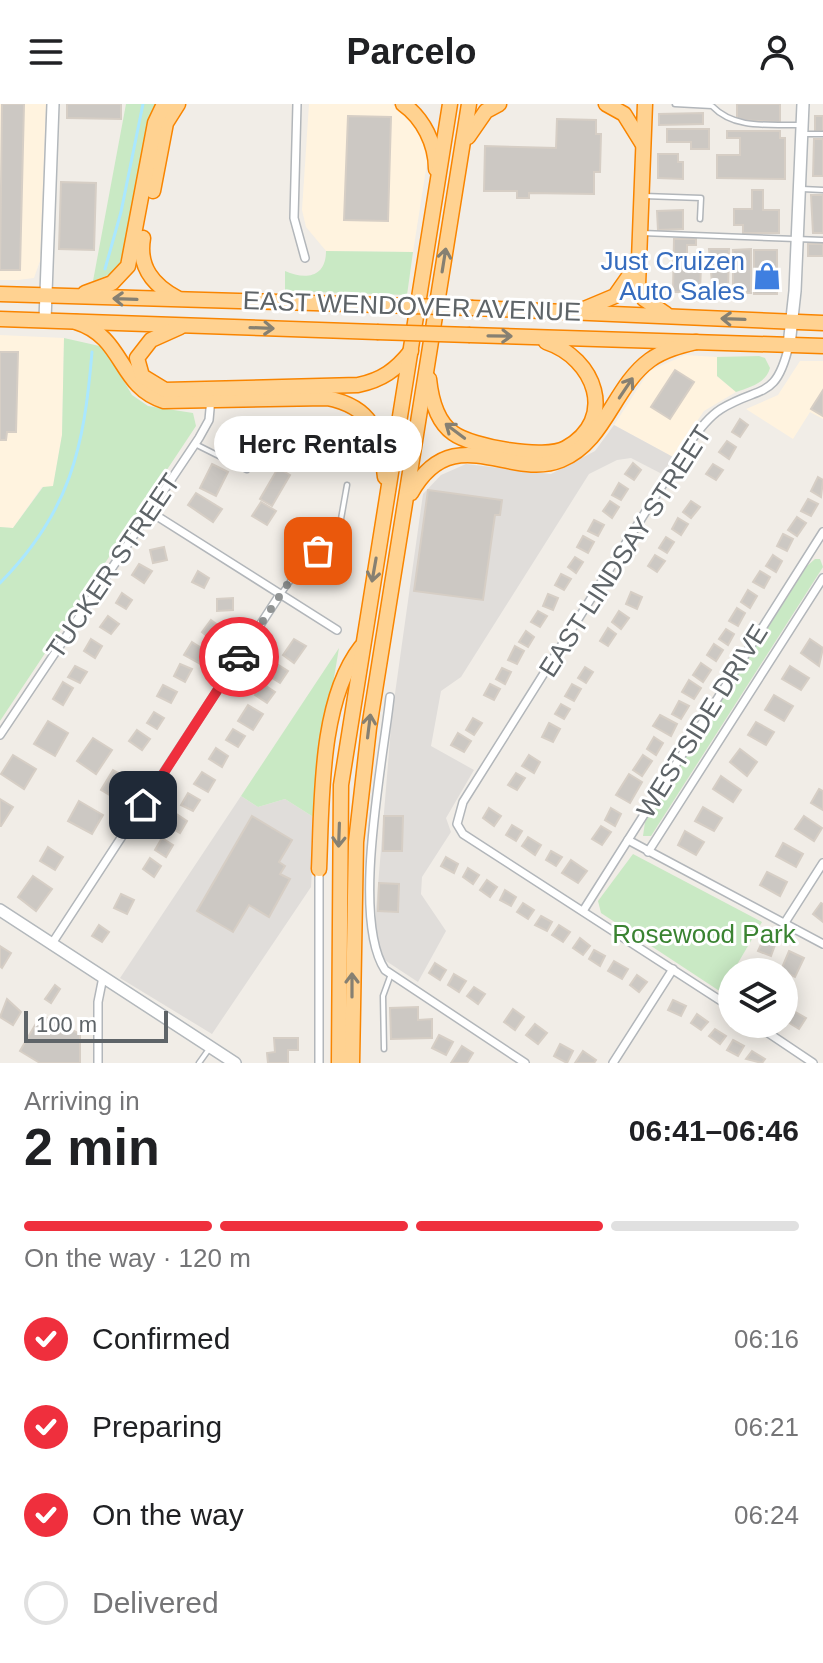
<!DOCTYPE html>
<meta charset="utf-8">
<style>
body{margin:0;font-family:Helvetica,sans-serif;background:#f6f6f6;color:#202124;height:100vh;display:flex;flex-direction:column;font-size:30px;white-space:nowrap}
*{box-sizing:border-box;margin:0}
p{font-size:26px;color:#757577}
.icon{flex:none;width:44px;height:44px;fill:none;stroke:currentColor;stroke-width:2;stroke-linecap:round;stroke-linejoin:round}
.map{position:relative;height:959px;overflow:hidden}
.sheet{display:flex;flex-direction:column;background:#fff;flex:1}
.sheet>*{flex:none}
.controls{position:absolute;left:718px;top:854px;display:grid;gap:16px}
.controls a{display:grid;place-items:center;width:80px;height:80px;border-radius:50%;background:#fff;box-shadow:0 4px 20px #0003;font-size:40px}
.scale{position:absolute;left:24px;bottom:20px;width:144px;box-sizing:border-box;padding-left:8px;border:4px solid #5e6468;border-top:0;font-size:22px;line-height:28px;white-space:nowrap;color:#5e6468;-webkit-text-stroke:6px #fff;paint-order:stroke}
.pin{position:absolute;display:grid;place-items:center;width:68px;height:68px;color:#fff;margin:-34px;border-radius:16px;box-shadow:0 4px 12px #0006}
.courier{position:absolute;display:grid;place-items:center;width:80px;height:80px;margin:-40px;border:6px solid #ef2f3d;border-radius:50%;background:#fff;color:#222;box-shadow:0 2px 10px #0007}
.bubble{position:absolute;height:56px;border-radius:28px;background:#fff;box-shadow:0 4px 20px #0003;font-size:26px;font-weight:800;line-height:56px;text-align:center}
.summary em{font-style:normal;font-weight:800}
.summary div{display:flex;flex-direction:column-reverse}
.summary{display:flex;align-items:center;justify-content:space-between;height:136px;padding:0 24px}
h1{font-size:52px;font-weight:800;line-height:60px}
.bar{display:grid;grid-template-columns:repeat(4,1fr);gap:12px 8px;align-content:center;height:96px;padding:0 24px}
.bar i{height:10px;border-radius:6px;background:#e0e0e0}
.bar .current{background:#ef2f3d}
.bar p{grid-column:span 4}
ol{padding:0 24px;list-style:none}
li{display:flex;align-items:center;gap:24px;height:88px}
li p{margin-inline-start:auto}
li .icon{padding:8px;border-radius:50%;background:#ef2f3d;color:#fff;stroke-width:4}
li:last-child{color:#757577}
li i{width:44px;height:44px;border:4px solid #e0e0e0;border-radius:50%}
header{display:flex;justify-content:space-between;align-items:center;height:104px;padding:0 24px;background:#fff;font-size:36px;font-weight:800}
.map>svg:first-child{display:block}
.commercial{fill:#fff3df}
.industrial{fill:#e0ddda}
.green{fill:#c9e9c4}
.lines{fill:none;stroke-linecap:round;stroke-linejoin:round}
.stream{stroke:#aae7ff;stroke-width:3}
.building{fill:#ccc8c3;stroke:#d6cec5;stroke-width:2}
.lane-casing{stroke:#b2b6ba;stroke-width:7}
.street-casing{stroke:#b2b6ba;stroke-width:10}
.secondary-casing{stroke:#b3b8bc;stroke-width:14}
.highway-casing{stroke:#f98500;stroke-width:17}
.lane{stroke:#fff;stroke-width:4}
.street{stroke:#fff;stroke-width:7}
.secondary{stroke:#fff;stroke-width:11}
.highway{stroke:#ffd291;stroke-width:14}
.highway-bridge-casing{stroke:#f98500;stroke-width:17;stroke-linecap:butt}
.highway-bridge{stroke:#ffd291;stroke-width:14}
.oneway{stroke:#868072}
.done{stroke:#919494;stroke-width:8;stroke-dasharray:0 14.4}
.route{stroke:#ef2f3d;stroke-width:10}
.labels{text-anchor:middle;stroke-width:6;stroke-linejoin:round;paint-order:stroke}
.shop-label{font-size:26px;fill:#366cbe;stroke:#fff;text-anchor:end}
.street-label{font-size:26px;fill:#5e6468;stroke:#fff}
.park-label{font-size:26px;fill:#3a8331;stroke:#fff}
</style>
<header><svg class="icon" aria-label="menu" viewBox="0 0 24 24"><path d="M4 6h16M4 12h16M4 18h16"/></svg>Parcelo<svg class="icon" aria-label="person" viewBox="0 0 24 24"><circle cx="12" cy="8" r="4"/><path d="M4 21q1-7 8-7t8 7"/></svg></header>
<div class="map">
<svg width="823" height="959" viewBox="0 0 823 959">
<rect width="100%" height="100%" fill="#f1ede7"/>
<g class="commercial">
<path d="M0 0H46L40 157 34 174 18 176H0Z"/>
<path d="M309 0H392L415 18 427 42V59L413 148 326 147 306 123 302 106Z"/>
<path d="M0 231 64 234 62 331 53 383H42L13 424 0 423Z"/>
<path d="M685 251 717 253V272L736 288 704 307 673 353 614 321 649 267Z"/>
<path d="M800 257H823V315L810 308 793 335 746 305 778 291Z"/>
</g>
<g class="industrial">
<path d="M614 321 673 353 662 370 631 354 617 356 589 370 461 573 441 587 431 642 474 666 446 714 451 728 422 773 421 790 446 827 418 878 383 855 376 827V806L392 611 423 390 441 371 466 360 551 370 595 347Z"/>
<path d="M241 692 258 703 285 695 315 714 311 783 212 930 120 874Z"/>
</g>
<g class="green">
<path d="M126 0H156L152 8 126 153 111 170 93 177Z"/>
<path d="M326 147 413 148 407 191 285 187V167C305 176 326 174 326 147Z"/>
<path d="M64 234 104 243 132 291 148 302 193 309 196 322 0 617V423L13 424 43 383 53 382 62 331Z"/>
<path d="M759 252 765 254 770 264C766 279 750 283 736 288L717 272V253Z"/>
<path d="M815 455H820L823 463 651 732H643L645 718 807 462Z"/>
<path d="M339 544 317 675 315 714 285 695 258 703 241 692Z"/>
<path d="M633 750 762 818 721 888 601 809 598 797Z"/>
</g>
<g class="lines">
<g class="stream">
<path d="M105 165 121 108 143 0"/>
<path d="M0 479C70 408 84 345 92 248"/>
</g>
</g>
<g class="building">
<path d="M2 0H24L20 166H0Z"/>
<path d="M67 0H121V15L67 14Z"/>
<path d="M737 0H780V18L737 16Z"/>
<path d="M703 9V20L659 21V10Z"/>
<path d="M348 12 391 13 388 117 344 116Z"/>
<rect x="815" y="12" width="8" height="15"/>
<path d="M557 15 596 16V30H601L600 68H594V90L529 89V94H517V87H484L485 42 556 44Z"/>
<path d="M667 25H709V45H691V38H667Z"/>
<path d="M727 27H780V34H785V75L717 74V51H740V34H727Z"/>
<path d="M814 35H823V72H813Z"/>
<path d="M658 50H678V58H683V75L658 74Z"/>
<path d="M61 78 96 79 94 146 59 145Z"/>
<path d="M752 86H763V106H779V129H743V121H734V105H752Z"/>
<path d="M811 91H823V129H813Z"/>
<path d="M683 106V125L658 126 657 107Z"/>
<path d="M674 135H696V141H687V161H701L700 188H673Z"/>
<rect x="808" y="140" width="15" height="12"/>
<path d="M709 145H729L728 190H713Z"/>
<path d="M751 145V189H733V146Z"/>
<rect x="754" y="146" width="23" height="44"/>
<path d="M0 248H18L16 328H7L6 336H0Z"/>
<path d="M675 266 694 278 670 315 651 303Z"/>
<path d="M823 286V312L811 305Z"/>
<path d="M740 315 748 321 740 333 732 328Z"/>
<path d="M240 320 256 329 240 358 223 348Z"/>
<path d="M294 329 363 331 362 364 331 363V348L294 347Z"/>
<path d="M727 337 736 343 729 355 719 348Z"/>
<path d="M633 359 641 366 634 376 625 370Z"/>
<path d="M212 360 228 368 216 392 200 384Z"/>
<path d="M713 360 723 366 716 376 706 370Z"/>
<path d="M278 364 290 371 272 402 260 395Z"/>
<path d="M818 373 823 376 821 393 811 387Z"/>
<path d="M619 379 628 385 621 396 612 391Z"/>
<path d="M428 386 502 396 500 411H495L483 496 414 487Z"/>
<path d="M196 389 222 405 213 418 188 401Z"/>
<path d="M808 395 818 400 811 412 801 407Z"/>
<path d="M610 397 619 403 612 414 603 407Z"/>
<path d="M691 397 700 403 691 414 683 408Z"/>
<path d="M261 398 276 407 267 421 252 412Z"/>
<path d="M797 413 806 419 797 432 788 426Z"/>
<path d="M678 414 688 420 681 431 672 425Z"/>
<path d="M594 416 604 421 598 432 588 427Z"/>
<path d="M783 430 793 435 787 447 777 442Z"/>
<path d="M583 432 594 438 588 449 577 443Z"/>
<path d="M666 433 674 438 667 449 659 444Z"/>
<path d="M164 443 167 456 153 459 150 446Z"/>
<path d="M655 451 665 457 657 468 648 462Z"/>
<path d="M773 451 782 457 776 468 766 462Z"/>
<path d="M575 453 583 458 576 469 568 463Z"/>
<path d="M139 460 152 467 144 479 132 471Z"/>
<path d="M198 467 209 474 204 484 192 478Z"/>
<path d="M760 467 770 473 764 484 753 478Z"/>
<path d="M561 470 571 475 564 486 555 481Z"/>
<path d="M748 486 757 492 750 504 741 498Z"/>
<path d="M631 488 642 493 637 505 626 500Z"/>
<path d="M122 489 132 496 126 505 116 499Z"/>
<path d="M548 490 558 494 553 506 543 502Z"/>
<path d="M233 494V506L217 507V495Z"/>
<path d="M737 504 745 509 738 522 729 517Z"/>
<path d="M538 507 547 512 540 523 531 518Z"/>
<path d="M619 507 629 514 621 525 612 518Z"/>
<path d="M108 512 119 520 111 530 100 523Z"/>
<path d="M211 516 223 525 213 537 202 528Z"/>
<path d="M608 524 616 530 608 542 600 537Z"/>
<path d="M726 525 734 530 728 541 719 535Z"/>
<path d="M526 527 534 533 528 543 519 538Z"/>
<path d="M91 535 102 542 95 554 84 547Z"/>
<path d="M294 535 306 542 294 559 283 551Z"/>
<path d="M810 535 823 544 819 562 801 549Z"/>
<path d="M192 538 211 550 204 562 184 551Z"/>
<path d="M714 540 723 546 716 557 707 551Z"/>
<path d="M515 542 524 547 517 560 508 556Z"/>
<path d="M701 559 711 566 703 578 693 571Z"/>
<path d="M180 560 192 565 185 578 174 572Z"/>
<path d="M277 560 288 567 280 579 269 572Z"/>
<path d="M75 562 87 568 80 579 68 573Z"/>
<path d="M790 562 809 574 801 586 782 575Z"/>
<path d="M585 563 593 568 586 579 578 574Z"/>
<path d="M502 564 511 568 505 580 496 575Z"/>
<path d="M689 576 701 584 694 595 682 588Z"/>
<path d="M63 578 73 584 63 601 53 595Z"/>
<path d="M263 580 275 588 267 599 255 591Z"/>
<path d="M490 580 500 585 494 596 484 591Z"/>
<path d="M572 580 581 585 574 597 565 592Z"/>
<path d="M163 581 177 588 171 599 157 592Z"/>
<path d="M774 591 793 602 784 617 765 606Z"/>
<path d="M679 597 689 602 681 615 672 610Z"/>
<path d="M561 600 570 605 564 615 555 610Z"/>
<path d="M248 601 263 610 253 626 238 617Z"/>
<path d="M154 608 164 614 157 625 147 619Z"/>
<path d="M660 611 677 620 671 632 653 622Z"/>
<path d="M473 614 482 619 474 631 466 626Z"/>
<path d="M48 617 68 629 55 652 34 640Z"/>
<path d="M756 618 774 628 766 641 748 631Z"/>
<path d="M549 619 560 625 553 638 542 633Z"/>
<path d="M233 625 245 632 238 643 226 636Z"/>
<path d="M137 626 150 635 142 646 129 637Z"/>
<path d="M458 629 471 637 464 648 451 641Z"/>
<path d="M654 633 663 639 656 651 647 645Z"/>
<path d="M93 634 112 646 96 670 77 657Z"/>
<path d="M216 644 228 652 222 663 209 655Z"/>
<path d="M740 645 757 658 747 672 730 658Z"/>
<path d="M13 651 36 665 24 685 1 670Z"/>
<path d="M529 651 540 658 534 669 522 662Z"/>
<path d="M643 651 652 657 642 672 633 666Z"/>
<path d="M113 666 136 679 125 700 101 686Z"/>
<path d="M202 668 215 676 208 688 194 680Z"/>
<path d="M516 669 525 674 517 686 508 681Z"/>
<path d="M629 670 642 678 630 699 616 691Z"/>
<path d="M721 672 741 686 733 698 713 685Z"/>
<path d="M819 685 823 687V706L811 699Z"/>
<path d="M188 689 200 696 193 707 181 701Z"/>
<path d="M0 695 13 703 1 722H0Z"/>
<path d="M79 697 103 711 92 730 68 717Z"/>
<path d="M703 703 722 714 714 727 695 717Z"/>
<path d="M489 704 501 712 494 722 483 714Z"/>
<path d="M611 704 621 710 615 722 605 716Z"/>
<path d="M175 709 187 717 180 729 167 721Z"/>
<path d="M252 712 292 736 279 758 285 762 280 770 290 775 269 813 249 801 233 828 197 807Z"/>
<path d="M384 712H403L402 747H383Z"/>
<path d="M804 712 822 724 814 737 795 725Z"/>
<path d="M512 721 522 727 516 737 506 731Z"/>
<path d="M601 722 611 728 602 741 592 735Z"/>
<path d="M685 727 704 738 696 751 678 741Z"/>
<path d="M528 733 541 741 535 751 522 742Z"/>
<path d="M162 734 173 741 166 753 155 746Z"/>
<path d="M783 739 803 750 796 763 776 752Z"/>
<path d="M48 743 63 753 55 766 40 757Z"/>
<path d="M551 747 562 753 556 762 546 756Z"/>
<path d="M446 753 458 760 454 769 441 762Z"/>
<path d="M150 754 161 762 154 773 143 765Z"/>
<path d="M571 756 587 767 578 779 562 769Z"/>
<path d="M468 764 479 771 473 780 463 773Z"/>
<path d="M767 768 787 778 780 792 760 781Z"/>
<path d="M33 772 52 785 36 807 18 793Z"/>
<path d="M487 776 497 783 490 793 480 786Z"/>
<path d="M379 779 399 780 398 808 378 807Z"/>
<path d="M505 786 516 793 511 802 500 796Z"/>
<path d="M121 790 134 796 127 810 114 804Z"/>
<path d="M523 799 534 806 528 815 517 808Z"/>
<path d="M821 799 823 800V818L813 810Z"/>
<path d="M541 812 552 818 547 827 535 821Z"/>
<path d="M99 821 109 828 102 838 92 832Z"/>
<path d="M559 821 570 828 563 838 552 831Z"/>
<path d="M580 834 590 842 583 851 573 844Z"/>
<path d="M763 836 775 841 771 852 758 847Z"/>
<path d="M0 842 11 849 2 864 0 862Z"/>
<path d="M594 846 605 852 600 862 589 855Z"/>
<path d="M789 847 804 854 795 873 781 866Z"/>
<path d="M614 857 628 865 622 875 608 867Z"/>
<path d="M435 859 446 866 440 876 429 869Z"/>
<path d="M454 870 466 877 459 888 448 881Z"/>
<path d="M637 871 647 878 639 888 630 881Z"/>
<path d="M55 881 60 885 51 899 45 895Z"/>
<path d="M474 883 485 890 478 900 467 892Z"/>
<path d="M7 895 21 908 13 921 0 913Z"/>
<path d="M673 896 686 902 681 912 668 906Z"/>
<path d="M418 903V916L432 915V934L391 935 390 904Z"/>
<path d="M513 905 524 913 515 926 504 918Z"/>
<path d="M792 906 806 914 799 925 786 917Z"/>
<path d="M697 910 708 918 701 926 691 919Z"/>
<path d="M41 911 80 930V959H40L20 947Z"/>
<path d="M535 920 547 929 538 940 526 931Z"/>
<path d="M715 925 726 932 720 940 709 932Z"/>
<path d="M439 931 453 938 446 951 432 944Z"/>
<path d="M274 934H298V946H288V959H268L267 949 275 948Z"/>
<path d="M733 936 744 942 738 952 727 946Z"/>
<path d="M560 940 573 947 567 959 554 952Z"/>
<path d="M462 942 473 949 467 959H451Z"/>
<path d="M583 947 596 956 594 959H575Z"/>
<path d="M752 947 765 955 762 959 746 955Z"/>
</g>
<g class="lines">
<defs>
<g id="lane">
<path d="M675 0 712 2C735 26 770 20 802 21"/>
<path d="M805 30H823"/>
<path d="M802 85 823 86"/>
<path d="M644 92 701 94 700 115"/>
<path d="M642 129 823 136"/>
<path d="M195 340 247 366 267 338"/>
<path d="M281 490 299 465 338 432 347 381"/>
<path d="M384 945 383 892 391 870"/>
<path d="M199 959 209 945"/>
</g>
<g id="street">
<path d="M297 0 294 114 305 154"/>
<path d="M149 407 337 526"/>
<path d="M390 593C383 658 351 814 385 866L525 959"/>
<path d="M0 631 199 334 209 316 211 294"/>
<path d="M628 736 823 840"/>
<path d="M648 748 823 474"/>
<path d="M319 765V959"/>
<path d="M583 807 823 428"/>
<path d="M784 820 823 759"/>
<path d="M51 841 279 492"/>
<path d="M732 904 463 730 457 720 463 698 687 342C697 329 707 314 721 305 760 281 776 297 789 241"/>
<path d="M755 920 813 959"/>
<path d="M98 959V898L103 873"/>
<path d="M613 959 673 865"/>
</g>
<g id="secondary">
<path d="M45 216 53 0"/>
<path d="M789 241 795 187 803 0"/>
<path d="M0 806 235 959"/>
</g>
<g id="highway">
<path d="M403 0C423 14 436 40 436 65"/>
<path d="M606 0 624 10 642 39"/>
<path d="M645 0 638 182 644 195 666 210"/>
<path d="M468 33 486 7 499 0"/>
<path d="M153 87 166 19 178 0"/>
<path d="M143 134C138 163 153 181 177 194"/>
<path d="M85 189 112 179 128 162 155 19 164 0"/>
<path d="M0 190 381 201"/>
<path d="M473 204 823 219"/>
<path d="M584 205 615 192 636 162"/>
<path d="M0 215 377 228"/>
<path d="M76 218C125 233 118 283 164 297L327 294C373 303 380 329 385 373"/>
<path d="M180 223 151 236 137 254 142 272 165 286 358 281C382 276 396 266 411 247"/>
<path d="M470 231 823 242"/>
<path d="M429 275C431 294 436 317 453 329 472 343 545 356 566 344 618 315 595 254 546 238"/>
<path d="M411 389C453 314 510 377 561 356 606 337 613 283 650 256 664 246 680 242 696 238"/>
<path d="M319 765C322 698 319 597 361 543"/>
<path d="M339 959 341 681 450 0"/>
<path d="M352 959 356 738 369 624 469 0"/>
</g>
</defs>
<use href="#lane" class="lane-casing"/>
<use href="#street" class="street-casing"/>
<use href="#secondary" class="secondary-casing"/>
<use href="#highway" class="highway-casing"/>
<use href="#lane" class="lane"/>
<use href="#street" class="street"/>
<use href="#secondary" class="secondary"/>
<use href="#highway" class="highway"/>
<defs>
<g id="highway-bridge">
<path d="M381 201 473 204"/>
<path d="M377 228 470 231"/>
</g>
</defs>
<use href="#highway-bridge" class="highway-bridge-casing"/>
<use href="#highway-bridge" class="highway-bridge"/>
</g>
<defs><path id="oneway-shaft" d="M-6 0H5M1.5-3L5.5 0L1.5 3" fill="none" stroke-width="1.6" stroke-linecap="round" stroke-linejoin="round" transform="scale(2)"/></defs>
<g class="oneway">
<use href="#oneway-shaft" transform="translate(444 156) rotate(-81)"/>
<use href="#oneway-shaft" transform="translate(125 195) rotate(-178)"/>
<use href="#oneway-shaft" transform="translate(733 215) rotate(-178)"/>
<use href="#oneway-shaft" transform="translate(262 224) rotate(2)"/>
<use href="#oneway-shaft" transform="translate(500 232) rotate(1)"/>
<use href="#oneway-shaft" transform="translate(626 284) rotate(-56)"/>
<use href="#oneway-shaft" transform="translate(455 327) rotate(-143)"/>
<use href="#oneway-shaft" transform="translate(374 466) rotate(100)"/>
<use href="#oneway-shaft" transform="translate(369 622) rotate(-83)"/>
<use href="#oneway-shaft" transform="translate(339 731) rotate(92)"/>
<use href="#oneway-shaft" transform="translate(352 881) rotate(-90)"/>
</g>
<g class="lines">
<path class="done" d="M239 553 289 478 318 447"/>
<path class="route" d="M143 701 239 553"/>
</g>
<defs>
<symbol id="shop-bare" viewBox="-9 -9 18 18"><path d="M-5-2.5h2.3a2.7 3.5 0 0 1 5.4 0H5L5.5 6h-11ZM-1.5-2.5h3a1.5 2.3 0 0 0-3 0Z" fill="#3f7fe0" stroke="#fff" stroke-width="2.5" paint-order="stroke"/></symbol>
</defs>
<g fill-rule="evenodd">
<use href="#shop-bare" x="747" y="152" width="40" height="40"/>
</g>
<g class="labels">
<g class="shop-label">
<text x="745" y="166">Just Cruizen<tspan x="745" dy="30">Auto Sales</tspan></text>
</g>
<g class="street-label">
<text transform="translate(412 202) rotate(2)" y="9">EAST WENDOVER AVENUE</text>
<text transform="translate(625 447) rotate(-57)" y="9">EAST LINDSAY STREET</text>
<text transform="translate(113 462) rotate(-56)" y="9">TUCKER STREET</text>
<text transform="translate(702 617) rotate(-58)" y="9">WESTSIDE DRIVE</text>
</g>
<g class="park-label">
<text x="704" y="839">Rosewood Park</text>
</g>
</g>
</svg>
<div class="controls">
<a><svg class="icon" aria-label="layers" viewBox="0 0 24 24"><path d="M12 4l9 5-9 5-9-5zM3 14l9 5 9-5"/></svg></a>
</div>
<div class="scale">100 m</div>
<div class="pin" style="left:318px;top:447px;background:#ea580c"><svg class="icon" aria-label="bag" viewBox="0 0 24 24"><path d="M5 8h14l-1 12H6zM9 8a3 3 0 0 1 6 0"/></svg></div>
<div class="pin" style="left:143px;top:701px;background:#1f2937"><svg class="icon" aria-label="home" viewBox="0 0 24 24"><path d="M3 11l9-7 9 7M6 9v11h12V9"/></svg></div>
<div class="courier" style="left:239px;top:553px"><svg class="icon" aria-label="car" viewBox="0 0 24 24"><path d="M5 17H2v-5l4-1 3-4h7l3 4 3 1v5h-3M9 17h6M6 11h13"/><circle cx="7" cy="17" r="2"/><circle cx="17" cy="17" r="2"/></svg></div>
<div class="bubble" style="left:214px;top:312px;width:208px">Herc Rentals</div>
</div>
<section class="sheet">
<div class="summary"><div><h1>2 min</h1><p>Arriving in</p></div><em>06:41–06:46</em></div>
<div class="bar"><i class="current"></i><i class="current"></i><i class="current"></i><i></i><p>On the way · 120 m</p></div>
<ol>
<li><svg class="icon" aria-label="check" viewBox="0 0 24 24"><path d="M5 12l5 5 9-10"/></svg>Confirmed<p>06:16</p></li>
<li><svg class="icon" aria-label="check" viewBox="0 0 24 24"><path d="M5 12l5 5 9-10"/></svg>Preparing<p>06:21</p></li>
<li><svg class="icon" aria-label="check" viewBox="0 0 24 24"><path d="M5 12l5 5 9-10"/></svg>On the way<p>06:24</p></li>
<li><i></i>Delivered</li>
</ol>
</section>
